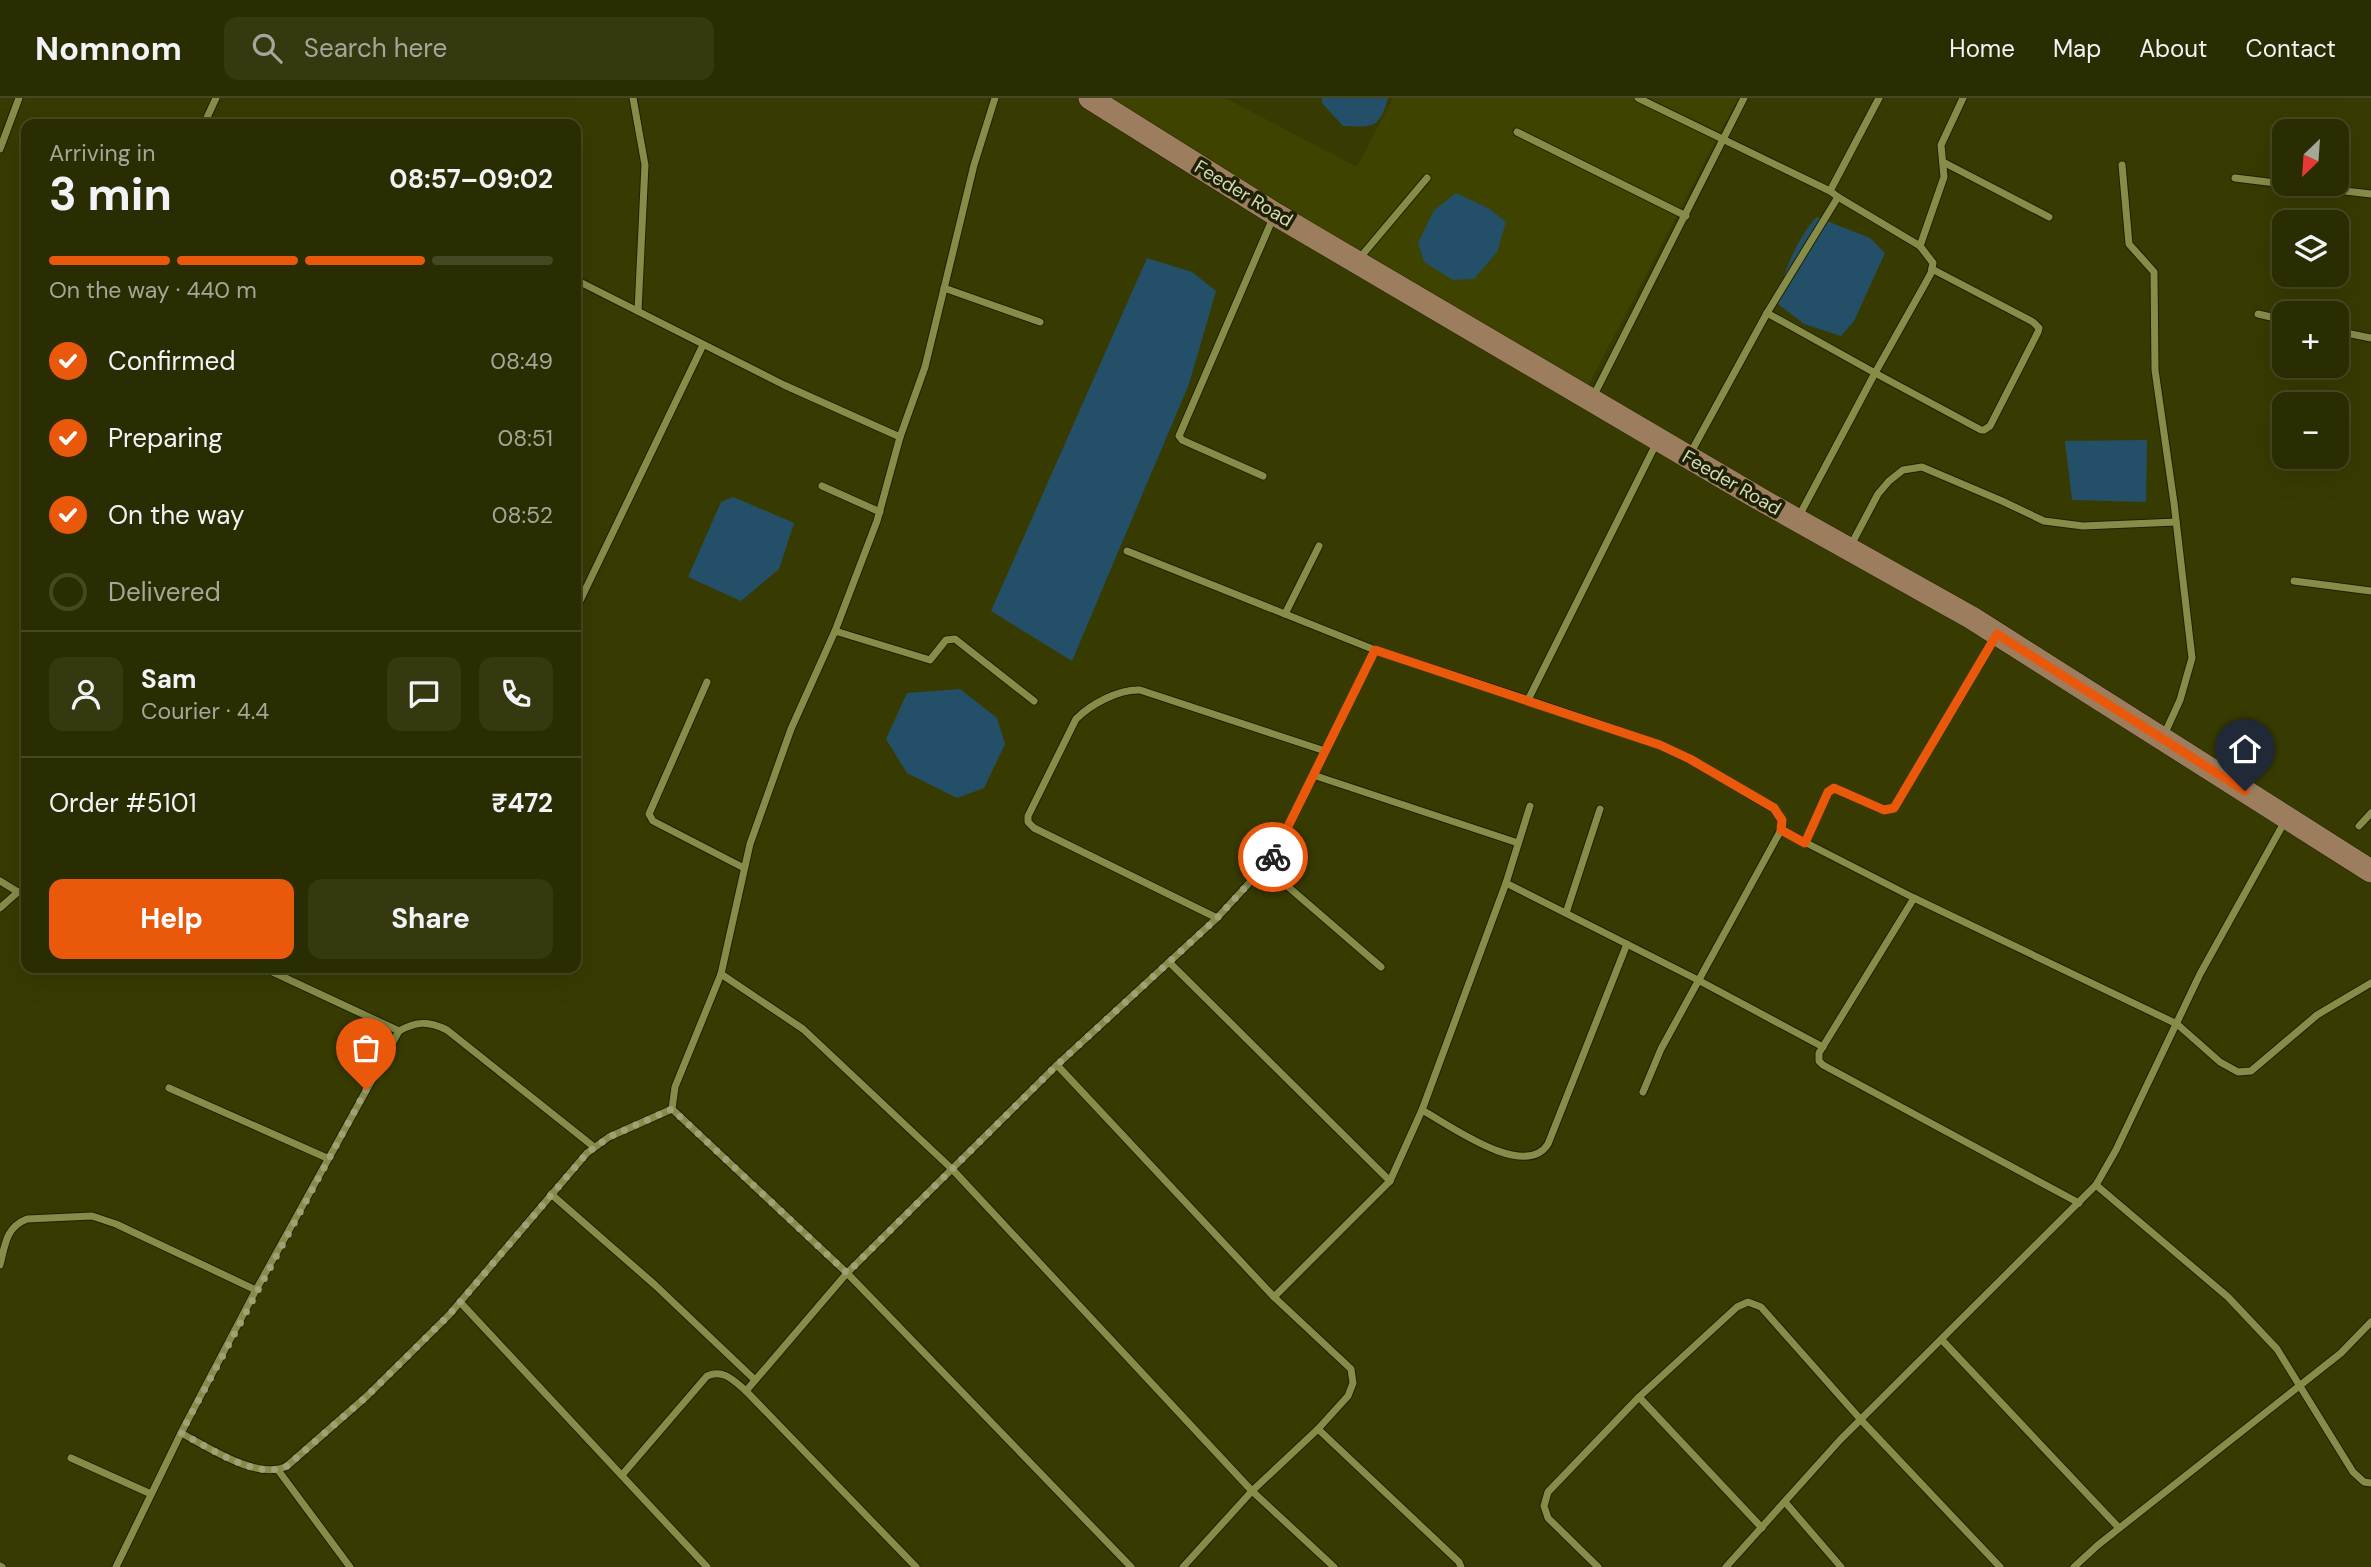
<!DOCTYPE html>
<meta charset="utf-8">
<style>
body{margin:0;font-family:"DM Sans",sans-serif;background:#363810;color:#f1f3f6;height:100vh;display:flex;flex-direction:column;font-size:26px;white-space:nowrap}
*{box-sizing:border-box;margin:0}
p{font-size:23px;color:#a5a799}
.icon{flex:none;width:38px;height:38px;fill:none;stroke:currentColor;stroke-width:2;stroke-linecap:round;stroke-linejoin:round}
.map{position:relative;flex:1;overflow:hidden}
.details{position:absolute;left:21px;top:21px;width:560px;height:854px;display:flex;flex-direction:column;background:#2a2c01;border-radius:14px;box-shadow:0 7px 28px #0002,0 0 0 2px #464823}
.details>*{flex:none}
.needle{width:46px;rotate:205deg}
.tools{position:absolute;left:2272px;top:21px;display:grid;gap:14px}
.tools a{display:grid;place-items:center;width:77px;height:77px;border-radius:14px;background:#2a2c01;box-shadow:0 7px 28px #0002,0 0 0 2px #464823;font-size:35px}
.pin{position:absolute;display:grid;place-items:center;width:60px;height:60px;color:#fff;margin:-72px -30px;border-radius:50% 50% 50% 0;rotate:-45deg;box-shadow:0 0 7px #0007}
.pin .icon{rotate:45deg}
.courier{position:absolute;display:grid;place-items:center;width:70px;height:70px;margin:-35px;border:5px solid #ea580c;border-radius:50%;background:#fff;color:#222;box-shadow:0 2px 9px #0007}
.overview em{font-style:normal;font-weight:700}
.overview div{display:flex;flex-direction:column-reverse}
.overview{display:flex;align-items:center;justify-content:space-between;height:119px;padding:0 28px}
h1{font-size:46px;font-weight:700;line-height:52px}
.bar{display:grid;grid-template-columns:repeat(4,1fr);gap:10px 7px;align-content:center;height:84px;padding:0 28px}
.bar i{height:9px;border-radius:5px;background:#464823}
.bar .current{background:#ea580c}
.bar p{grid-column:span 4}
.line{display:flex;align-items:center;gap:18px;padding:0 28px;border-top:2px solid #464823}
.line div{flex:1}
.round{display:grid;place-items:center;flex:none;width:74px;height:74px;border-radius:14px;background:#363810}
ol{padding:0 28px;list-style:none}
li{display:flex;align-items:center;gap:21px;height:77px}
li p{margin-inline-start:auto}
li .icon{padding:7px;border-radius:50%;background:#ea580c;color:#fff;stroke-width:4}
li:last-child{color:#a5a799}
li i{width:38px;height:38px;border:4px solid #464823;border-radius:50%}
.action{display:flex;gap:14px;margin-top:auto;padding:14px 28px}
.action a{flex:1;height:80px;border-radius:14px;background:#ea580c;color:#fff;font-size:28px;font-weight:700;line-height:80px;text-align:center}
.action a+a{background:#363810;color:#f1f3f6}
header{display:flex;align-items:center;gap:42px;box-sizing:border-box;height:98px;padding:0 35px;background:#2a2c01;border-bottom:2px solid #464823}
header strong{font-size:33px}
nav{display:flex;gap:38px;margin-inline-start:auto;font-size:24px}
.search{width:490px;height:63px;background:#363810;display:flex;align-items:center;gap:18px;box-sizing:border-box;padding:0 24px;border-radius:14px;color:#a5a799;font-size:26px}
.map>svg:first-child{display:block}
.built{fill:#3f4300}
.water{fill:#235068}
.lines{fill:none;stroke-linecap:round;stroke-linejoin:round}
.street-casing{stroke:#1f2100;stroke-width:9}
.secondary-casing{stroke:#1f2100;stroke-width:24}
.street{stroke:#878d48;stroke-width:7}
.secondary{stroke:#9c7e5e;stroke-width:23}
.done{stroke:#9da277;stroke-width:7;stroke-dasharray:0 12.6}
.route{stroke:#ea580c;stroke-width:9}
.labels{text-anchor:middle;stroke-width:7;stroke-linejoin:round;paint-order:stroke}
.street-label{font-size:19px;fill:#d4d9b6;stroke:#1f2104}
</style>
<header>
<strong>Nomnom</strong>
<div class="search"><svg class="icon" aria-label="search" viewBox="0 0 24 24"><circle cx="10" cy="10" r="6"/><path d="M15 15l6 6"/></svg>Search here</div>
<nav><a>Home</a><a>Map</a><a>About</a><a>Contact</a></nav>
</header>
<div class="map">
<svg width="2371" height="1469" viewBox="0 0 2371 1469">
<rect width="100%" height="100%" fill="#383b01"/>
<path class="built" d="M1102 0H1225L1357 69 1393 0H1738L1587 290Z"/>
<g class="water">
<path d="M1322 0H1388C1379 31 1374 29 1343 28L1322 5Z"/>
<path d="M1456 95 1488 110 1506 124 1497 154 1474 181 1453 182 1424 164 1418 145 1434 112Z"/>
<path d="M1817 119 1870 140 1885 155 1854 223 1841 238 1804 226 1778 206C1778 183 1800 135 1817 119Z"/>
<path d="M1147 160 1192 174 1216 193 1189 286 1072 563 991 513Z"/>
<path d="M2147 342 2146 404 2072 402 2065 343Z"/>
<path d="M733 399 794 425 779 471 741 503 688 479 721 404Z"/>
<path d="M960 591 997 620 1005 646 984 690 957 700 907 675 886 641 907 595Z"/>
</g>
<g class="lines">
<defs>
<g id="street">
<path d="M633 0 645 67 638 213"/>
<path d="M995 0 974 67 925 269 900 339 877 423 835 533 791 631 750 746 721 876 675 989 672 1011 847 1175 1131 1469"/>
<path d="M1638 0 1830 93"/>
<path d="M204 26 216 0"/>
<path d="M1517 34 1686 118"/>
<path d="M0 51 19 0"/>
<path d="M1943 64 2049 119"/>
<path d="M2122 67 2129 146 2154 174 2155 272 2174 405 2192 560 2180 602 2164 637"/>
<path d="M2235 80 2284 86"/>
<path d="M2285 86 2371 96"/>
<path d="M1920 148 1944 79 1941 47 1963 0"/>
<path d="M1358 162 1427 80"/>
<path d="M576 182 784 287 900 339"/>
<path d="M944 190 1040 224"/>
<path d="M1767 215 1875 275 1925 186 1931 175 1933 165 1920 148 1838 99"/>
<path d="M2258 216 2284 222"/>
<path d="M2336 233 2371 240"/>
<path d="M1593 299 1744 0"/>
<path d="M1690 356 1767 215 1838 99 1830 93 1879 0"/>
<path d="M1263 378 1182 342 1179 338 1273 120"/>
<path d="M822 388 880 414"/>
<path d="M1798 420 1875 275 1981 332H1984L1990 328 2038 234 2039 230 2033 224 1932 171"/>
<path d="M1851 447 1878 396 1889 383 1903 372 1922 369 2002 403 2044 423 2083 428 2176 424"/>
<path d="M1127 453 1375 552 1528 602 1656 346"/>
<path d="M2294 483 2371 493"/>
<path d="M576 511 703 247"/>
<path d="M1285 516 1319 448"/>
<path d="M835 533 930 562 946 542 955 541 1034 603"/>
<path d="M707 584 649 716 653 723 744 770"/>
<path d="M1528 602 1660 647 1690 661 1774 711 1782 722 1781 732 1661 951 1643 994"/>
<path d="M1313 677 1518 745"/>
<path d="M2359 728 2371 715"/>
<path d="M1781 732 1914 800"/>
<path d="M1805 745 1828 694 1834 690 1884 712 1894 710 1995 540"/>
<path d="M1264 768 1381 869"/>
<path d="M0 783 18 794"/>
<path d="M1506 785 1698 882 1823 949"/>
<path d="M0 810 18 794 26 792"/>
<path d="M1566 815 1600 711"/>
<path d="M1217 820 1034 730 1028 724V718L1076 621C1091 606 1119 591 1140 592L1325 653"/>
<path d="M1169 864 1390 1083"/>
<path d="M264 870 399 933"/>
<path d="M721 876 803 931 953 1072 1252 1393 1334 1469"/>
<path d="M1057 967 1274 1199 1351 1271 1353 1285 1348 1298 1318 1331 1252 1393 1183 1469"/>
<path d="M169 990 327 1060"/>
<path d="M1422 1012C1448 1026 1525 1083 1548 1046L1627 846"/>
<path d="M2096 1087 2228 1199 2277 1251 2353 1374 2364 1384 2371 1385"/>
<path d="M551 1096 655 1187 755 1282"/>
<path d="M2079 1105 1823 967 1819 963V955L1914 800 2177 926 2220 964 2238 974 2251 973 2317 917 2371 885"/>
<path d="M0 1167C5 1147 6 1129 27 1121L92 1118 116 1126 256 1192"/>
<path d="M1274 1199 1390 1083 1422 1012 1506 785 1530 708"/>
<path d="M460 1204 707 1469"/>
<path d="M1942 1242 2119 1430"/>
<path d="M746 1293 847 1175 1057 967 1217 820 1274 758 1375 552"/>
<path d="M1639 1299 1762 1430"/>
<path d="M1318 1331 1459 1464 1461 1469"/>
<path d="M181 1335C208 1349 258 1383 287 1368L367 1298 449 1217 587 1055 609 1039 672 1011"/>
<path d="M71 1360 151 1396"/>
<path d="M278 1372 350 1469"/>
<path d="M622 1377 707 1278C724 1271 733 1282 746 1293L916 1469"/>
<path d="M1785 1404 1841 1469"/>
<path d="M0 1468 2 1469"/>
<path d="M116 1469 181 1335 256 1192 399 933C417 923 428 923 447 932L594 1049"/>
<path d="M1598 1469 1548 1420 1544 1408 1548 1394 1639 1299 1737 1209 1748 1204 1761 1209 1862 1323 2000 1469"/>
<path d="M1726 1469 1840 1342 2096 1087 2116 1052 2200 876 2285 723"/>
<path d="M2074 1469 2098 1447 2341 1255 2371 1224"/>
</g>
<path id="secondary" d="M1090 0 1275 116 1758 400 1972 520 2371 773"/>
</defs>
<use href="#street" class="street-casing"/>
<use href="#secondary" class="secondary-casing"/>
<use href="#street" class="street"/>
<use href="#secondary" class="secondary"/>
</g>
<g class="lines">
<path class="done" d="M366 992 181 1335C208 1349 258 1383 287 1368L367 1298 449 1217 587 1055 609 1039 672 1011 847 1175 1057 967 1217 820 1273 759"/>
<path class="route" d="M1273 759 1375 552 1660 647 1690 661 1774 710 1782 722 1781 732 1805 745 1828 694 1834 690 1884 712 1894 710 1997 536 2245 693"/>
</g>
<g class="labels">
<g class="street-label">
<text transform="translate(1244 95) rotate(31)" y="7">Feeder Road</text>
<text transform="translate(1732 384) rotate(30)" y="7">Feeder Road</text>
</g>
</g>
</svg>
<div class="tools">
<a><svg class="needle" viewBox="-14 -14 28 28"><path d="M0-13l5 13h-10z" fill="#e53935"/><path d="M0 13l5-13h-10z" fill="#a5a799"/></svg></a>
<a><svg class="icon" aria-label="layers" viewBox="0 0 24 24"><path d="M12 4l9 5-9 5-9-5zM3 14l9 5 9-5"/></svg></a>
<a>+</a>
<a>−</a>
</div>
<div class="pin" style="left:366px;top:992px;background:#ea580c"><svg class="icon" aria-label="bag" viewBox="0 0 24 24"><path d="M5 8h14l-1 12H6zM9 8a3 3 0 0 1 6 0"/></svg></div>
<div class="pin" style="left:2245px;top:693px;background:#1f2937"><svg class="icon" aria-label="home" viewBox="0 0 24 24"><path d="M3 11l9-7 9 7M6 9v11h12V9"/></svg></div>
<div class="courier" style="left:1273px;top:759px"><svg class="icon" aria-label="bike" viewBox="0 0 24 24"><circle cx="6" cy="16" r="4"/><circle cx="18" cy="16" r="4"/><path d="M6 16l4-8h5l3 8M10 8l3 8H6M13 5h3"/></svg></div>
<section class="details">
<div class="overview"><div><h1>3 min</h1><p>Arriving in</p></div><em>08:57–09:02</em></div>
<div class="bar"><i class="current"></i><i class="current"></i><i class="current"></i><i></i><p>On the way · 440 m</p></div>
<ol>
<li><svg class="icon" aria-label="check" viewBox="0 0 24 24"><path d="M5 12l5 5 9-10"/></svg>Confirmed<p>08:49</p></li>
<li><svg class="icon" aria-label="check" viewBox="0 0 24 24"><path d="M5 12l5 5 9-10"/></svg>Preparing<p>08:51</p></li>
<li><svg class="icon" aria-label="check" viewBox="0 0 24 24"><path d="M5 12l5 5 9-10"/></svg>On the way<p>08:52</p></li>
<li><i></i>Delivered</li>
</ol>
<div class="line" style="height:126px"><a class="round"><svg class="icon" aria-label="person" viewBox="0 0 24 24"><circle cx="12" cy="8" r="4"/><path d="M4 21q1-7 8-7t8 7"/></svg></a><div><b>Sam</b><p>Courier · 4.4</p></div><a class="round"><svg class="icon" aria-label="chat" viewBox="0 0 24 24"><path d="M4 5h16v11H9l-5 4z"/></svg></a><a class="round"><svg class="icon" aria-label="phone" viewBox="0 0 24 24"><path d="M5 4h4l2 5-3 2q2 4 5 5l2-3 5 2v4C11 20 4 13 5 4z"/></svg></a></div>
<div class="line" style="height:91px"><div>Order #5101</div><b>₹472</b></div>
<div class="action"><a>Help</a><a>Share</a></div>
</section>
</div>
